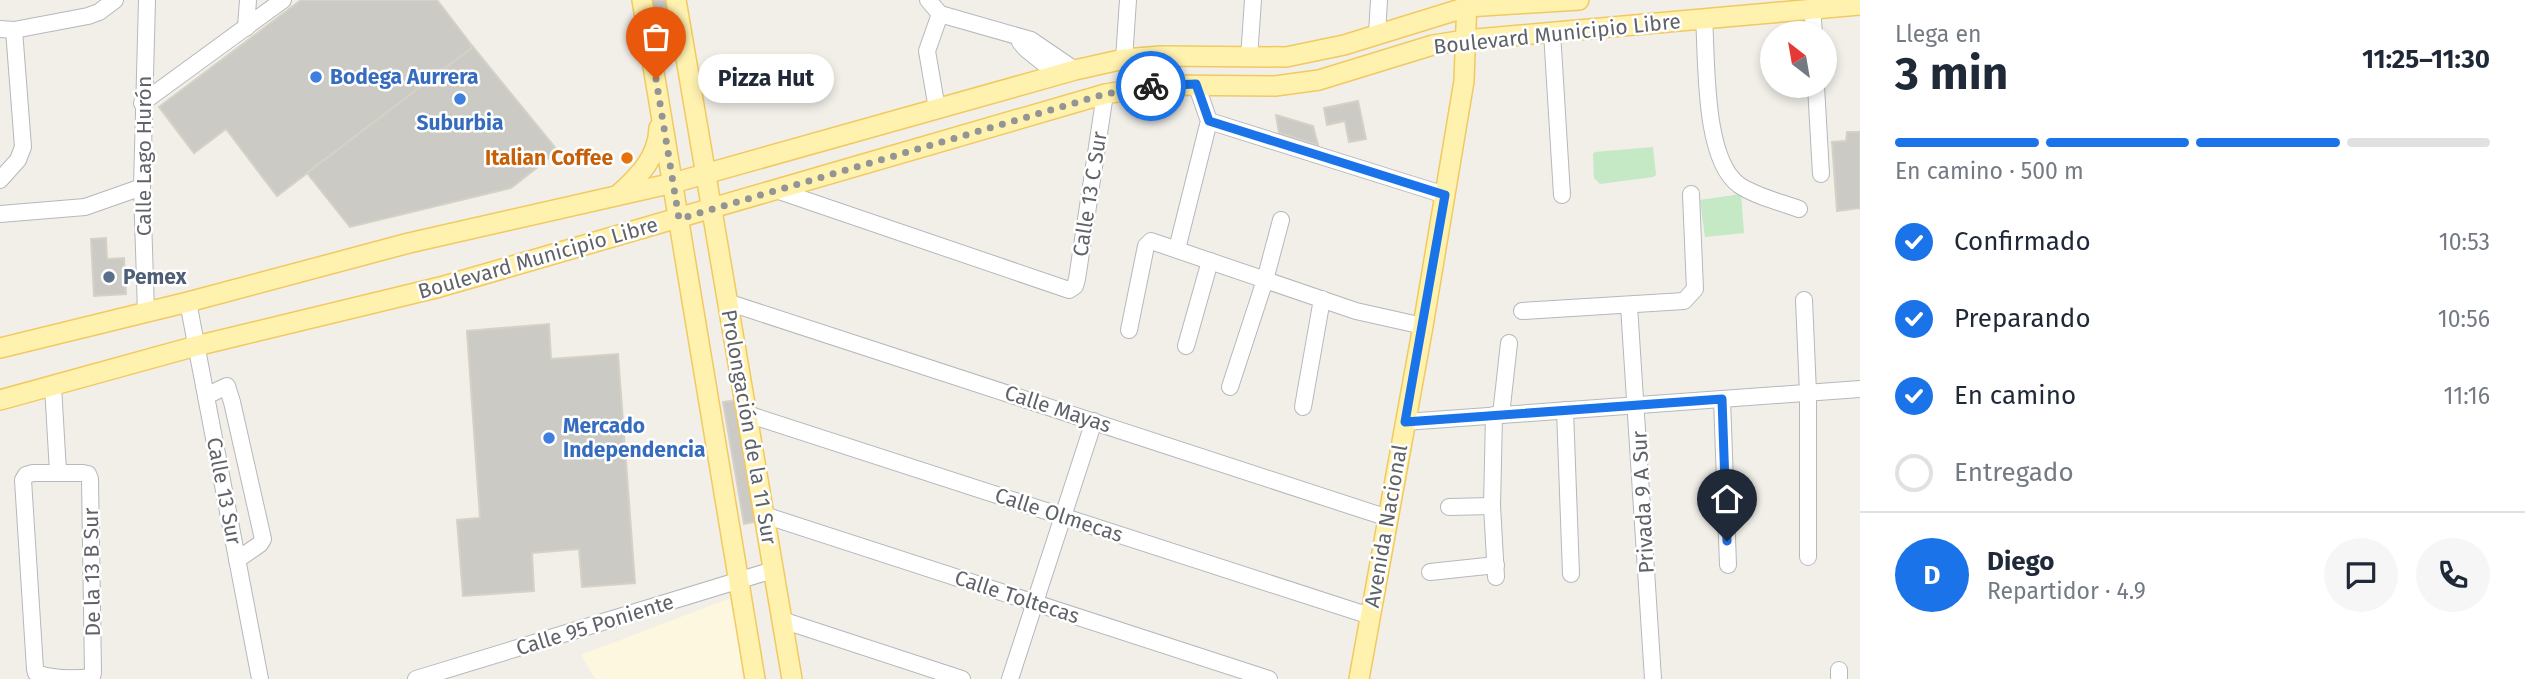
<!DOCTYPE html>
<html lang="es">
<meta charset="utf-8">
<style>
body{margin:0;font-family:"Fira Sans",sans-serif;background:#f6f6f7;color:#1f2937;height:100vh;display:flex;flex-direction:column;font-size:26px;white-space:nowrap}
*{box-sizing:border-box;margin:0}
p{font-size:23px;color:#747a83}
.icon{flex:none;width:38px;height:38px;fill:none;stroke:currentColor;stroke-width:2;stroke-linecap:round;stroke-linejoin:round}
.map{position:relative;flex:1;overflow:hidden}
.details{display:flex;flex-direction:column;background:#fff;width:665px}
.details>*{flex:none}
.needle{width:46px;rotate:329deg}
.buttons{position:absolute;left:1760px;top:21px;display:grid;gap:14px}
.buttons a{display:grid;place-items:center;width:77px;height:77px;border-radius:50%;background:#fff;box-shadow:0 4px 10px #0003;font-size:35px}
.pin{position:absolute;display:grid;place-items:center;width:60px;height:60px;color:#fff;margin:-72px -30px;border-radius:50% 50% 50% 0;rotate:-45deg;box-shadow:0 0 7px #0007}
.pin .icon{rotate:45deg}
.courier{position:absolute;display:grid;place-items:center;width:70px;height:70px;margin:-35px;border:5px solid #1a73e8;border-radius:50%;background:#fff;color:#222;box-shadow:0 2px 9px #0007}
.bubble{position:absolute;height:49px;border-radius:24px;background:#fff;box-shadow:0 4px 10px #0003;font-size:23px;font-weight:700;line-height:49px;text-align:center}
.overview em{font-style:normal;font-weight:700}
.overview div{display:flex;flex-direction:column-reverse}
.overview{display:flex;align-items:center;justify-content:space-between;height:119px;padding:0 35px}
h1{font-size:46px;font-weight:700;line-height:52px}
.bar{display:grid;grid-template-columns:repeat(4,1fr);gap:10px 7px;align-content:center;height:84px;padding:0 35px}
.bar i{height:9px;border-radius:5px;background:#e0e1e3}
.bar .on{background:#1a73e8}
.bar p{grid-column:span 4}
.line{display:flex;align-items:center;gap:18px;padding:0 35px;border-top:2px solid #e0e1e3}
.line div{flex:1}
.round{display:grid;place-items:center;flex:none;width:74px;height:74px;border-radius:37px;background:#f6f6f7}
ol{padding:0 35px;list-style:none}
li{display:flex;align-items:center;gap:21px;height:77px}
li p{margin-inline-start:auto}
li .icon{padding:7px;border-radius:50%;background:#1a73e8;color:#fff;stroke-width:4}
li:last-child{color:#747a83}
li i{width:38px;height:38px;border:4px solid #e0e1e3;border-radius:50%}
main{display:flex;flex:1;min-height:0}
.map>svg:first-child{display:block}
.commercial{fill:#fef7e0}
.green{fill:#c5e8c5}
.building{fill:#cccac5;stroke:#d6d1c6;stroke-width:2}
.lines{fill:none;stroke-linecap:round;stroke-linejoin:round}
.minor-casing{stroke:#b5b8bc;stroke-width:18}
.major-casing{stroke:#f2c960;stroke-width:22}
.minor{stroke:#fff;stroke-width:16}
.major{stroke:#fff2af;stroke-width:19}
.done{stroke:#929495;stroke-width:7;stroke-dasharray:0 12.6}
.route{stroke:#1a73e8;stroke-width:9}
.shop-dot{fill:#3f7fe0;stroke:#fff;stroke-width:2.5}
.food-dot{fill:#e8710a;stroke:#fff;stroke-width:2.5}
.service-dot{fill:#5c6f8a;stroke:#fff;stroke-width:2.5}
.labels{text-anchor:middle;stroke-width:5;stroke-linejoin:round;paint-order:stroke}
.street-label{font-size:21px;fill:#5f6368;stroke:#fff}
.shop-label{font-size:21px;font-weight:bold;fill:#366cbe;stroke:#fff;text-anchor:start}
.food-label{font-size:21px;font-weight:bold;fill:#c56008;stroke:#fff;text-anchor:end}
.service-label{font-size:21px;font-weight:bold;fill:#4e5e75;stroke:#fff;text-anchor:start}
</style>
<main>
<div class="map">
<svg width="1860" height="679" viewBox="0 0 1860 679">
<rect width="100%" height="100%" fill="#f1efe8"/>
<path class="commercial" d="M736 596 743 679H595L581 655Z"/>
<g class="green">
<path d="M1653 147 1656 175 1653 177 1600 184 1594 178 1593 154 1595 152Z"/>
<path d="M1741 194 1744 233 1705 237 1700 200Z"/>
</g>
<g class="building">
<path d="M301 0H437L473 47 277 196 226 129 194 153 159 107Z"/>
<path d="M652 0H667L671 29 657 31Z"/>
<path d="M473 47 558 151 511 188 350 227 307 173Z"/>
<path d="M1358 101 1366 139 1349 142 1345 121 1327 125 1324 108Z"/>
<path d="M1276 115 1313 126 1318 145 1279 133Z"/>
<path d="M1847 132H1860V208L1837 211 1832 142 1846 141Z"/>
<path d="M106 238 107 259 124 258 126 294 94 296 91 239Z"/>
<path d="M549 324 551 359 618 354 635 583 582 587 579 549 532 553 534 591 463 596 457 520 480 518 467 331Z"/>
<path d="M737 400 758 521 744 524 723 402Z"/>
</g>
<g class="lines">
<defs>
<g id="minor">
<path d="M928 0 940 14 1031 40 1075 70"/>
<path d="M1812 8 1814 33"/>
<path d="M1704 18C1707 60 1703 159 1739 185 1755 196 1780 202 1799 209"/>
<path d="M246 28 248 0"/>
<path d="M0 29 14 30 88 16 99 12 115 0"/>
<path d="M1552 32 1562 195"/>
<path d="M1377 34 1379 0"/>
<path d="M1020 42 1026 49 1057 74"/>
<path d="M1249 58 1253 0"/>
<path d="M1124 59 1128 0"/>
<path d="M1816 86 1821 174"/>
<path d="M142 103 283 0"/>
<path d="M937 109 927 51 940 14"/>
<path d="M1209 121 1445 195"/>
<path d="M0 180 18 160 23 147 14 30"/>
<path d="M776 190 1069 290 1075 286 1077 279 1105 94"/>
<path d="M0 214 85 207 142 187"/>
<path d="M1177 249 1209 121 1196 84"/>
<path d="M1804 300 1808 393V557"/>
<path d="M188 302 260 679"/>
<path d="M727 302 1388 518"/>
<path d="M1629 306 1653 679"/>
<path d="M1522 311 1684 301 1695 289 1691 194"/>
<path d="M146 312 142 187 147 0"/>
<path d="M1129 330 1146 246 1151 241 1356 311 1423 326"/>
<path d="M1186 346 1210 261"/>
<path d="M53 386 58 472"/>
<path d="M1230 387 1265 280 1281 220"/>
<path d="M206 396 227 386 232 402 263 539 260 544 237 560"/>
<path d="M1722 399 1728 565"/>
<path d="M1303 407 1322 299"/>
<path d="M1565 410 1571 574"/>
<path d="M747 414 1370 616"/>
<path d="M1494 415 1492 506 1496 577"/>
<path d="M1501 415 1509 343"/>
<path d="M1405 422 1860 389"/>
<path d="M33 473H83L88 474 90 479 93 673 92 677C74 679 53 679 36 673L35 669 23 480 26 475Z"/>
<path d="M1449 507 1492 506"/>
<path d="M764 515 1269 679"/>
<path d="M1430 572 1496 565"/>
<path d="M782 620 962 679"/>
<path d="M1839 670V679"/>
<path d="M416 679 773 570"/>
<path d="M1010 679 1094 421"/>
</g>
<g id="major">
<path d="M642 0 755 679"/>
<path d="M676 0 792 679"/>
<path d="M618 195C638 177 658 158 659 128"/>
<path d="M0 348 188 302 409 243 673 183 1075 70 1124 59 1161 56 1286 57 1344 45 1467 7 1579 0"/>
<path d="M0 400 196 346 440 287 1105 94 1163 85 1275 86 1319 80 1433 45 1465 40 1860 5"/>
<path d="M1359 679 1423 326 1464 81 1467 0"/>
</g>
</defs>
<use href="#minor" class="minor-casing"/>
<use href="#major" class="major-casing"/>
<use href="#minor" class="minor"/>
<use href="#major" class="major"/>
</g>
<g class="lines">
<path class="done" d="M656 79 679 219 1068 105 1105 94 1151 86"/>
<path class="route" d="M1151 86 1196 84 1209 121 1445 195 1405 422 1722 399 1727 541"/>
</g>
<g class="shop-dot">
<circle cx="316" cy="77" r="7"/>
<circle cx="460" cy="99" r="7"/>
<circle cx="549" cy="438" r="7"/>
</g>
<circle class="food-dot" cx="627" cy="158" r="7"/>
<circle class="service-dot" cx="109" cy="277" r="7"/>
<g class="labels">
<g class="street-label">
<text transform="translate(1557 34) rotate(-6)" y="7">Boulevard Municipio Libre</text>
<text transform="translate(144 156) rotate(-90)" y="7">Calle Lago Hurón</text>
<text transform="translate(1090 194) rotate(-81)" y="7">Calle 13 C Sur</text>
<text transform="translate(538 258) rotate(-16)" y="7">Boulevard Municipio Libre</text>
<text transform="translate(1058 409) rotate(18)" y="7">Calle Mayas</text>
<text transform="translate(749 427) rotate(80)" y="7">Prolongación de la 11 Sur</text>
<text transform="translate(224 491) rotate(79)" y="7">Calle 13 Sur</text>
<text transform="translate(1643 502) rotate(-93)" y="7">Privada 9 A Sur</text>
<text transform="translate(1059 515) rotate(18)" y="7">Calle Olmecas</text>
<text transform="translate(1386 526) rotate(-80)" y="7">Avenida Nacional</text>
<text transform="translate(92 572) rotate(-91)" y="7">De la 13 B Sur</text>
<text transform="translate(1017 597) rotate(18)" y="7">Calle Toltecas</text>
<text transform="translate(595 625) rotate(-17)" y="7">Calle 95 Poniente</text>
</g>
<g class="shop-label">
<text x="330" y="84">Bodega Aurrera</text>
<text x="460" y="130" text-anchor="middle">Suburbia</text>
<text x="563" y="433">Mercado<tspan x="563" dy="24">Independencia</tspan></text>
</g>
<g class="food-label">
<text x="613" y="165">Italian Coffee</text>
</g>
<g class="service-label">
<text x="123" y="284">Pemex</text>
</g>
</g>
</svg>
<div class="buttons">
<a><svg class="needle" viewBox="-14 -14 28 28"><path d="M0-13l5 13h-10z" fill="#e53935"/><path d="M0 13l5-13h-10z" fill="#747a83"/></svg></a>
</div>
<div class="pin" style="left:656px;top:79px;background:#ea580c"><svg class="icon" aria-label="bag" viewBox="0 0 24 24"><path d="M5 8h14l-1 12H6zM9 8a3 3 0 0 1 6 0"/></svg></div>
<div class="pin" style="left:1727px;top:541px;background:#1f2937"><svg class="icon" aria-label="home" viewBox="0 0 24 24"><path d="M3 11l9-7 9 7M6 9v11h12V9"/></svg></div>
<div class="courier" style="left:1151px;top:86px"><svg class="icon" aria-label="bike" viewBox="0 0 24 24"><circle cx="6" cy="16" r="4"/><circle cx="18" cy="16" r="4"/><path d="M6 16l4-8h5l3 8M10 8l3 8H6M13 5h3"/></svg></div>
<div class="bubble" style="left:698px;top:54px;width:136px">Pizza Hut</div>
</div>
<section class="details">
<div class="overview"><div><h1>3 min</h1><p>Llega en</p></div><em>11:25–11:30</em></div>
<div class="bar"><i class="on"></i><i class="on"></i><i class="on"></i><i></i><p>En camino · 500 m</p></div>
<ol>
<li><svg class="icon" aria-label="check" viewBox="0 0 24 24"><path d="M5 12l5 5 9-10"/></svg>Confirmado<p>10:53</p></li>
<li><svg class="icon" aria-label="check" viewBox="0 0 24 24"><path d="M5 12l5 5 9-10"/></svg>Preparando<p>10:56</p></li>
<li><svg class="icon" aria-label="check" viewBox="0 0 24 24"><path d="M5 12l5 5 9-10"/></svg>En camino<p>11:16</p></li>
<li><i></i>Entregado</li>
</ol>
<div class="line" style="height:126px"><b class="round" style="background:#1a73e8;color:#fff">D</b><div><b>Diego</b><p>Repartidor · 4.9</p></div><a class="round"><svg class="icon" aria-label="chat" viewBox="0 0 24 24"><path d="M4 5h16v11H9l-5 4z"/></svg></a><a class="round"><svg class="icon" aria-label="phone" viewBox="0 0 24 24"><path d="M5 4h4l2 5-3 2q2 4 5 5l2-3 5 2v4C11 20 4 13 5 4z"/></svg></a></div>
</section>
</main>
